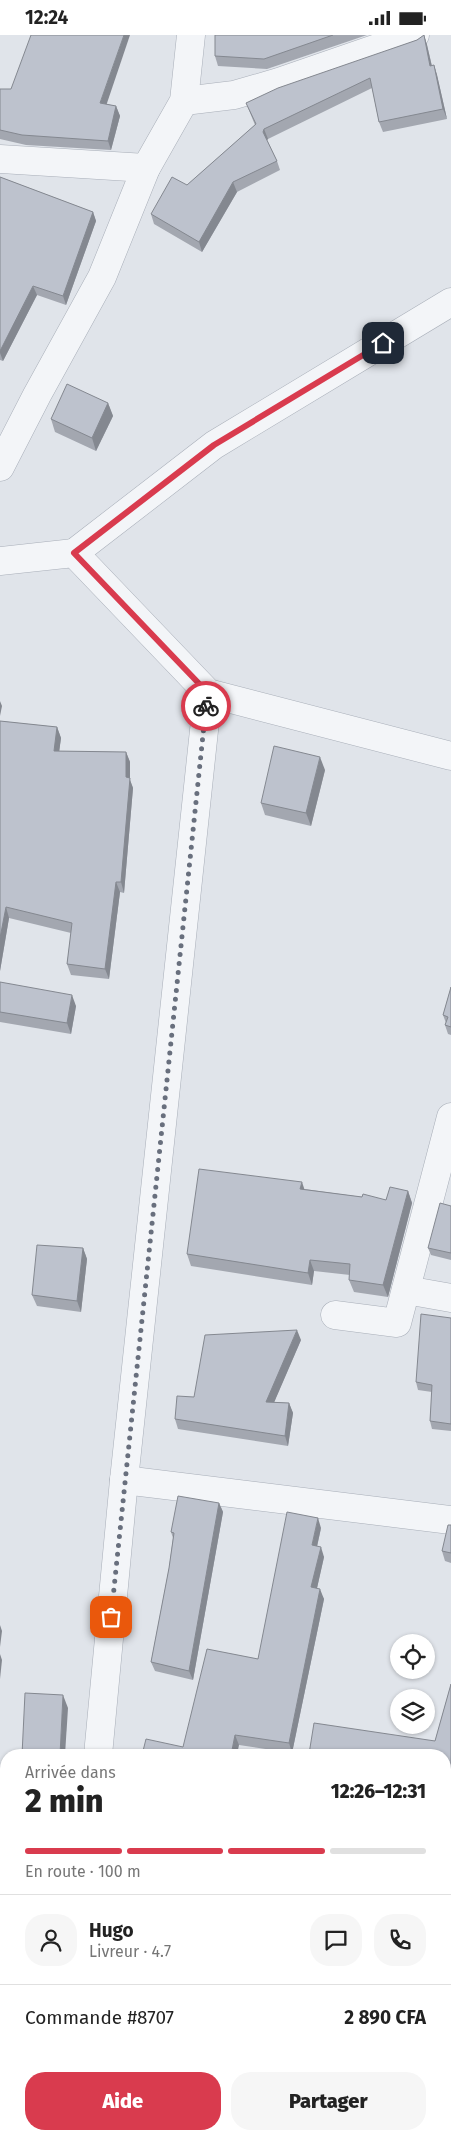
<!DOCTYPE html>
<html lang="fr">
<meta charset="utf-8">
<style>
body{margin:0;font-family:"Fira Sans",sans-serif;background:#f6f6f6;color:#222;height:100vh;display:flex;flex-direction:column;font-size:19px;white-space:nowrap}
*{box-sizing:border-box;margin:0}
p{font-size:16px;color:#767676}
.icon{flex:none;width:28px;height:28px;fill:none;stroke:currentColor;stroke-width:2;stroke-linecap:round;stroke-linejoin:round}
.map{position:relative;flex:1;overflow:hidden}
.panel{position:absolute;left:0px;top:1714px;width:451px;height:391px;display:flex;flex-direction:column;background:#fff;border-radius:20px 20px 0 0;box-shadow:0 1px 4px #0004}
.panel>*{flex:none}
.tools{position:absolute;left:390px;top:1599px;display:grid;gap:10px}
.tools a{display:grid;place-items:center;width:45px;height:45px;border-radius:50%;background:#fff;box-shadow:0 1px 4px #0004;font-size:25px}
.pin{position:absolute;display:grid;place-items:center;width:42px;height:42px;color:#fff;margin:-21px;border-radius:10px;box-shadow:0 2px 8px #0006}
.courier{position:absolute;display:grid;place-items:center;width:50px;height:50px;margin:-25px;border:4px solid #d93b4e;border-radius:50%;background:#fff;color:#222;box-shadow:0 1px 6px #0007}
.head em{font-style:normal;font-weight:800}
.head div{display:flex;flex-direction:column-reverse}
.head{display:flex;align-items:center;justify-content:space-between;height:85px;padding:0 25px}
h1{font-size:32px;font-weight:800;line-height:38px}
.bar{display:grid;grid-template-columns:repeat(4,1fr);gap:8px 5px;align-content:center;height:60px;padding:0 25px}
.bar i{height:6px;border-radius:4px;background:#e0e0e0}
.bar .active{background:#d93b4e}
.bar p{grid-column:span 4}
.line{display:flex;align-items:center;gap:12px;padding:0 25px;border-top:1px solid #e0e0e0}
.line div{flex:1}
.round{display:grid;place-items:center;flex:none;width:52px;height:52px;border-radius:20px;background:#f6f6f6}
.primary-button{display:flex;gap:10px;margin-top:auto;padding:10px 25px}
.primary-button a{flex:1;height:58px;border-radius:20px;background:#d93b4e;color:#fff;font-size:20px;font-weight:800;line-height:58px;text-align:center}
.primary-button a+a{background:#f6f6f6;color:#222}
.status{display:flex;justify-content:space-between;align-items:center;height:35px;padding:0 25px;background:#fff;direction:ltr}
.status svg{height:14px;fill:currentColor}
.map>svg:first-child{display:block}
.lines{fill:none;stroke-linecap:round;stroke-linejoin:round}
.minor-casing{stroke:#a8aeb8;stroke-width:29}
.minor{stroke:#f3f5f8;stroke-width:28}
.wall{fill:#a3a7b0}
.shaded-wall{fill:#848890}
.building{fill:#bdc2cd;stroke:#848890}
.done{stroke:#686f7d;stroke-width:5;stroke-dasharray:0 9}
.route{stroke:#d93b4e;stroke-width:6}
</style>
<div class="status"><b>12:24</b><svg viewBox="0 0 49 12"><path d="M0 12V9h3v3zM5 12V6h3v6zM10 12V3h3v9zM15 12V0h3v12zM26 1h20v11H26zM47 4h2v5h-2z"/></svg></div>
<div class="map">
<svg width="451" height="2104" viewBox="0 0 451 2104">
<rect width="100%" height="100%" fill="#e0e4ea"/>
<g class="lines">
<defs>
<g id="minor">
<path d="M184 66 234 60 279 47 415 0"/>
<path d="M0 124 146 133"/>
<path d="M0 432 37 360 102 242 146 133 184 66 191 0"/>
<path d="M74 518 214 410 451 267"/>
<path d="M0 526 74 518 208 658 451 721"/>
<path d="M406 1255 451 1263"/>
<path d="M335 1280 397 1288 451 1082"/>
<path d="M124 1445 451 1485"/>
<path d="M98 1720 124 1445 208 658"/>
<path d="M0 1764 6 1765"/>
<path d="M445 1868 451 1869"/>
<path d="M445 2049 451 2054"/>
<path d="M90 2104V2099"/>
</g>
</defs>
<use href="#minor" class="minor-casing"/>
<use href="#minor" class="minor"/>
</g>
<g class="wall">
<path d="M215 0H367L267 34 218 31 215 21Z"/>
<path d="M424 0 427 10 432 31 434 30 437 40 447 84 383 97 379 87 372 53 268 104 267 105 277 126 280 135 237 157 202 217 154 189 151 179 187 150 255 90 246 68 417 5Z"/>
<path d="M0 54 106 69 116 71 120 81 111 115 26 110 0 104Z"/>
<path d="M0 142 93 177 96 186 66 270 37 260 3 326 0 325Z"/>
<path d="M108 368 113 381 96 416 55 397 51 384Z"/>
<path d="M0 686 57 692 61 703 59 716 126 717 130 727V745L133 753 124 858 120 857 109 944 71 940 67 929 71 898 9 883 0 936Z"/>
<path d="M325 735 311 791 265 780 261 768Z"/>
<path d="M0 947 76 971 71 999 0 987Z"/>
<path d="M451 952V1000L448 999 445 990 446 988 443 980Z"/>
<path d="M304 1154 362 1162 386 1165 408 1156 412 1168 388 1262 354 1257 349 1245 350 1240 314 1236 312 1250 191 1231 187 1219Z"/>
<path d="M451 1171V1225L431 1220 428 1213Z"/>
<path d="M83 1213 87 1224 81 1277 37 1271 32 1260Z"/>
<path d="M451 1283V1396L432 1394 430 1386 432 1357 418 1355 416 1347Z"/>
<path d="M301 1305 274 1367 289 1368 293 1378 288 1411 178 1394 175 1384 194 1362Z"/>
<path d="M219 1468 223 1477 193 1645 155 1636 151 1627 169 1533 173 1503 171 1497Z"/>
<path d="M451 1490V1528L445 1526 442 1516Z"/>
<path d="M321 1493 317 1512 324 1522 317 1553 324 1564 292 1718 239 1710 183 1712 258 1624Z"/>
<path d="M451 1649V1766H447L445 1774V1720H309V1719L435 1706Z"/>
<path d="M0 1841 6 1842V2005L0 2004Z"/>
<path d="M445 1886 451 1887V1993L446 1990 445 1987V1974L449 1968 445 1967Z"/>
<path d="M146 2099H261L260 2104H220L207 2102 206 2104H144Z"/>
</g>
<g class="shaded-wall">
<path d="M124 0H130L104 77 100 68Z"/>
<path d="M424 0 427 10 434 41 430 31Z"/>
<path d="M434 30 437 40 447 84 443 74Z"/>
<path d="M116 71 120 81 111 115 108 106Z"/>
<path d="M264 94 268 104 266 106 263 97Z"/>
<path d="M233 147 237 157 202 217 199 207Z"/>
<path d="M93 177 96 186 66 270 63 261Z"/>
<path d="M33 251 37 260 3 326 0 318V316Z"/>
<path d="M108 368 113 381 96 416 92 403Z"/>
<path d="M0 666 2 671 0 681Z"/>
<path d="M57 692 61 703 58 726 54 716Z"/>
<path d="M126 717 130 727V745L133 753 124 858 121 847 126 742Z"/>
<path d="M320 722 325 735 311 791 306 778Z"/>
<path d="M116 847 120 857 109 944 105 934Z"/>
<path d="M6 872 9 883 0 936V903Z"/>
<path d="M72 960 76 971 71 999 67 988Z"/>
<path d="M302 1147 306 1159 300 1154Z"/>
<path d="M408 1156 412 1168 388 1262 383 1250Z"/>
<path d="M83 1213 87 1224 81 1277 77 1266Z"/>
<path d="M310 1225 314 1236 312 1250 308 1238Z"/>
<path d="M297 1295 301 1305 270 1377 266 1367Z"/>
<path d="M289 1368 293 1378 288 1411 285 1401Z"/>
<path d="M219 1468 223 1477 193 1645 189 1636Z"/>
<path d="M318 1483 321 1493 315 1520 312 1510Z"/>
<path d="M321 1512 324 1522 315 1562 311 1552Z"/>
<path d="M320 1554 324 1564 292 1718 289 1708Z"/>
<path d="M0 1590 2 1596 0 1612Z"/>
<path d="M0 1619 2 1625 0 1644Z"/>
<path d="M63 1660 68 1673 65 1720H60Z"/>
<path d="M235 1700 239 1710 237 1720H231Z"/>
<path d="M445 1760 447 1766 445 1774Z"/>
<path d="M201 2099H206L207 2102 206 2104H199Z"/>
<path d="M255 2099H261L260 2104H256Z"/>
</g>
<g class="building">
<path d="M31 0H124L100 68 116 71 108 106 22 100 0 95V54H11Z"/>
<path d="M215 0H333L264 24 215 21Z"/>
<path d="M424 0 430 31 434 30 443 74 379 87 370 43 264 94 263 97 277 126 233 147 199 207 151 179 172 142 187 150 256 89 246 68 278 53 417 5Z"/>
<path d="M0 142 93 177 63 261 33 251 0 316Z"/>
<path d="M67 349 108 368 92 403 51 384Z"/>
<path d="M0 686 57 692 54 716 126 717V742L130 743 121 847H116L105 934 67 929 72 888 6 872 0 903Z"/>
<path d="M274 711 320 722 306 778 261 768Z"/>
<path d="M0 947 72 960 67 988 0 977Z"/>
<path d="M451 952V992L445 990 448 982 443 980Z"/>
<path d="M199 1134 302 1147 300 1154 362 1162 363 1159 386 1165 390 1152 408 1156 383 1250 349 1245 350 1229 310 1225 308 1238 187 1219Z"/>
<path d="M440 1168 451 1171V1218L428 1213Z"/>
<path d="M37 1210 83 1213 77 1266 32 1260Z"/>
<path d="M421 1279 451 1283V1389L430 1386 432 1350 416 1347Z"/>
<path d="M297 1295 266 1367 289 1368 285 1401 175 1384 177 1361 194 1362 205 1300Z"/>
<path d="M178 1461 219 1468 189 1636 151 1627 169 1533 174 1498 171 1497Z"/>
<path d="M287 1477 318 1483 312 1510 321 1512 311 1552 320 1554 289 1708 235 1700 231 1720H142L146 1704 183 1712 207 1614 258 1624Z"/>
<path d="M448 1490H451V1518L442 1516Z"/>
<path d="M451 1649V1757L445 1756V1720H318L309 1719 314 1688 435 1706Z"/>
<path d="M25 1658 63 1660 60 1720H22Z"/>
<path d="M0 1841 6 1842V1996L0 1995Z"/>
<path d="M445 1886 451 1887V1959L445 1957Z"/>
<path d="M451 1964V1984L445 1981V1974Z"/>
<path d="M6 2034V2099H27L28 2104H0V2036Z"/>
<path d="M445 2078 451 2082V2104H411L415 2099H445Z"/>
<path d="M146 2099H201L199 2104H144Z"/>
</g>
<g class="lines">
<path class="done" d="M111 1582 206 671"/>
<path class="route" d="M206 671 208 658 74 518 214 410 383 308"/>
</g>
</svg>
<div class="tools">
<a><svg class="icon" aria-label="locate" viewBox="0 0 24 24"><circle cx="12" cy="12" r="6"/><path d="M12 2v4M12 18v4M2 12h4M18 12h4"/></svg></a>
<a><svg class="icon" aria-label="layers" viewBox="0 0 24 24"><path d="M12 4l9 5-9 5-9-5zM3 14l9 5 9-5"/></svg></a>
</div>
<div class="pin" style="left:111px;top:1582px;background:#ea580c"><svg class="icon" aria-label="bag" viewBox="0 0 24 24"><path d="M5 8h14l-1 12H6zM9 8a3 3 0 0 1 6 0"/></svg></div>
<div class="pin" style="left:383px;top:308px;background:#1f2937"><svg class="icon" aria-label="home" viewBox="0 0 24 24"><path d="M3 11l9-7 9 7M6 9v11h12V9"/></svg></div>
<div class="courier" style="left:206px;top:671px"><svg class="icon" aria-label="bike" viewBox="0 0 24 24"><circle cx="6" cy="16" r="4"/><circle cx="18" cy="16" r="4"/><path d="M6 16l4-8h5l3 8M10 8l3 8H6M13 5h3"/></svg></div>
<section class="panel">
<div class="head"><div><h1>2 min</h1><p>Arrivée dans</p></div><em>12:26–12:31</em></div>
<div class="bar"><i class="active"></i><i class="active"></i><i class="active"></i><i></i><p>En route · 100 m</p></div>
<div class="line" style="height:90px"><a class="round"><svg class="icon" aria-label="person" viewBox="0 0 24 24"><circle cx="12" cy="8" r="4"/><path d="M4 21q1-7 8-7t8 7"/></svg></a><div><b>Hugo</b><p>Livreur · 4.7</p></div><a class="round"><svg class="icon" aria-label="chat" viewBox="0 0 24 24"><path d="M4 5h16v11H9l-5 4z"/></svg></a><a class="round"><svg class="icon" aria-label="phone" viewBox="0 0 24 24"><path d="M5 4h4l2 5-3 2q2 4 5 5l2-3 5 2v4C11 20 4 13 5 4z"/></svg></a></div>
<div class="line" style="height:65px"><div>Commande #8707</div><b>2 890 CFA</b></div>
<div class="primary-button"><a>Aide</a><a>Partager</a></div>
</section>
</div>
